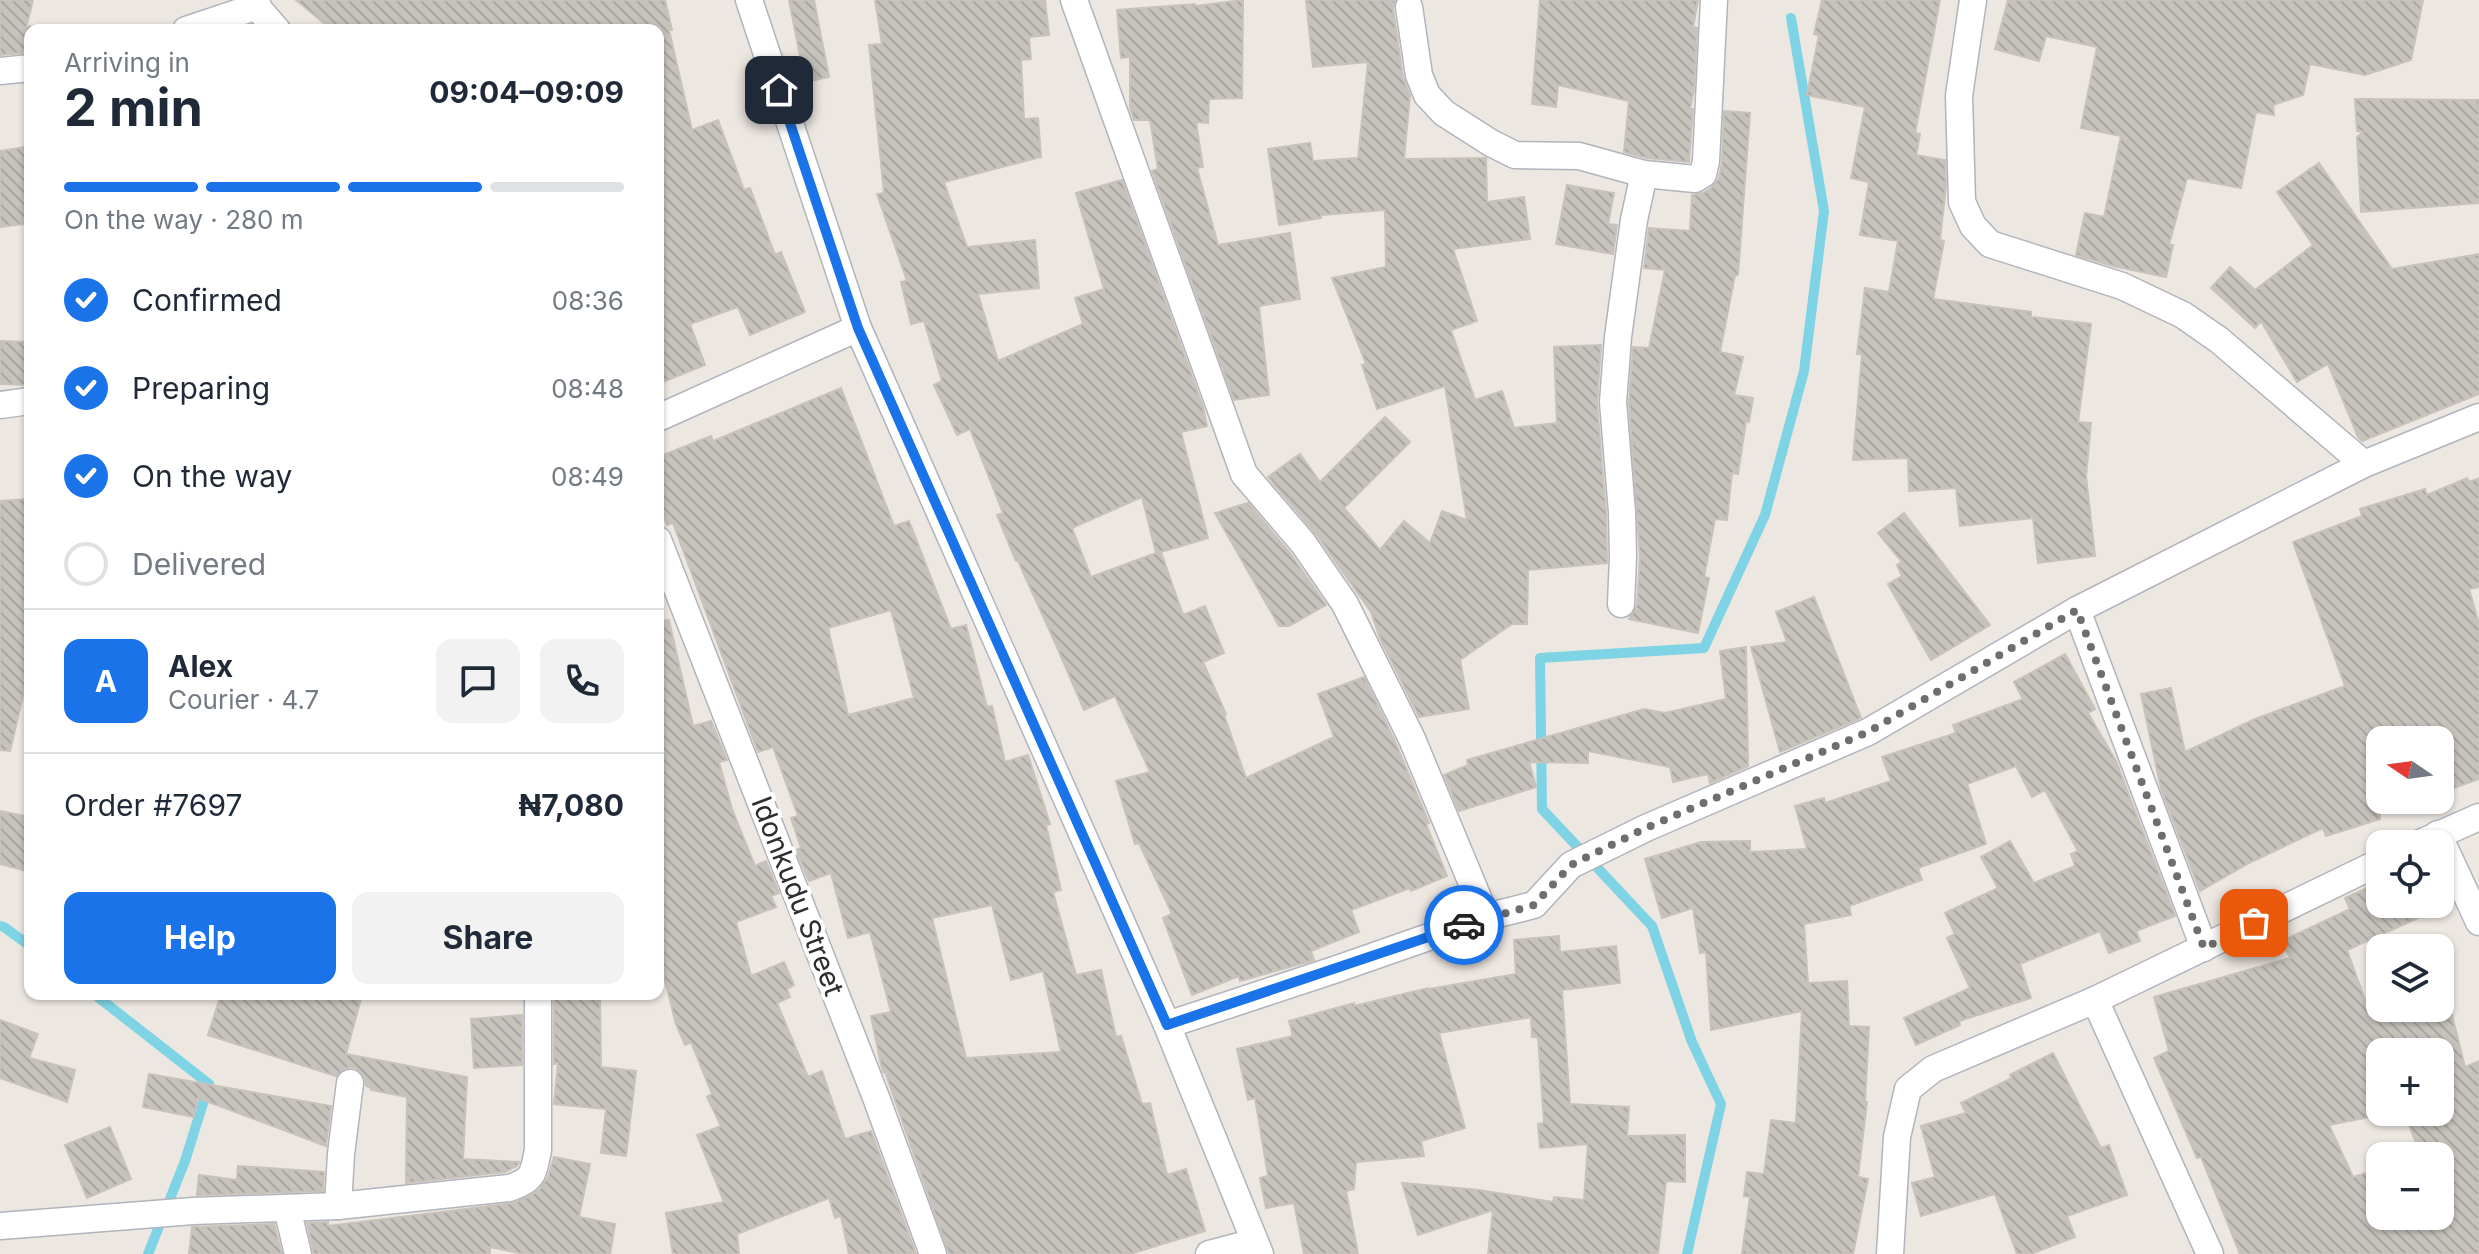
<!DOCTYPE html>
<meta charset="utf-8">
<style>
body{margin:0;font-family:Inter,sans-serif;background:#f2f2f3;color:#1f2937;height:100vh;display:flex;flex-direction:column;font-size:30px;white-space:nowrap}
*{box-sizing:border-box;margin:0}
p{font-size:26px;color:#747a83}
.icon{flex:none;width:44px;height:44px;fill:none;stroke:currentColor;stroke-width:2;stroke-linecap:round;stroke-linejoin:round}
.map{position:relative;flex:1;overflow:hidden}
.sheet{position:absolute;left:24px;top:24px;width:640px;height:976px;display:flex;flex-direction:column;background:#fff;border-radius:16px;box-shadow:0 2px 6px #0004}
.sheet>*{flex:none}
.needle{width:52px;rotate:283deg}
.tools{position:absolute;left:2366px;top:726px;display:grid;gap:16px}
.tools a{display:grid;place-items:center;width:88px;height:88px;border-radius:16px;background:#fff;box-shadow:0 2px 6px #0004;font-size:40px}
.pin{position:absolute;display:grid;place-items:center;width:68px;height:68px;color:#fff;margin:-34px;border-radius:16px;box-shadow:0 4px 12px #0006}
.courier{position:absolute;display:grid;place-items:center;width:80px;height:80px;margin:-40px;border:6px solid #1a73e8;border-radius:50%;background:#fff;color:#222;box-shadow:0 2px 10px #0007}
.headline em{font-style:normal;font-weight:700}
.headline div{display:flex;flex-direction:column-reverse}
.headline{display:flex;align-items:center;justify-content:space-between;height:136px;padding:0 40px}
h1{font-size:52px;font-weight:700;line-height:60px}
.bar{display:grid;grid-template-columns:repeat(4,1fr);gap:12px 8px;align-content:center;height:96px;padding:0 40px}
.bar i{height:10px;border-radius:6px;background:#e0e1e3}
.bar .active{background:#1a73e8}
.bar p{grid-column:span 4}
.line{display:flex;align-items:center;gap:20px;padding:0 40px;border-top:2px solid #e0e1e3}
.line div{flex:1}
.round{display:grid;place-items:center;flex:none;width:84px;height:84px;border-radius:16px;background:#f2f2f3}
ol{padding:0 40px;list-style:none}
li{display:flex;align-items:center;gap:24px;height:88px}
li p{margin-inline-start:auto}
li .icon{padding:8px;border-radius:50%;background:#1a73e8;color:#fff;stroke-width:4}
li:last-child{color:#747a83}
li i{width:44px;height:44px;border:4px solid #e0e1e3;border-radius:50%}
.button{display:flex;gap:16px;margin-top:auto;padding:16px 40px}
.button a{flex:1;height:92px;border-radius:16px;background:#1a73e8;color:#fff;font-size:32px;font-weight:700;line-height:92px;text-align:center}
.button a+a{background:#f2f2f3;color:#1f2937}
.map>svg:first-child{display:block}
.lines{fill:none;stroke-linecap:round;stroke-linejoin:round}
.stream{stroke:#7ed3e5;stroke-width:10}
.building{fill:url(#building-back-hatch);stroke:#c9c2ba;stroke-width:2;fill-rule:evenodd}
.street-casing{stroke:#b1b4bc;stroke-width:29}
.street{stroke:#fff;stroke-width:26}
.done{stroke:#706e6c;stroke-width:8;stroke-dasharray:0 14.4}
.route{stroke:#1a73e8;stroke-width:10}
.labels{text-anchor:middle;stroke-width:8;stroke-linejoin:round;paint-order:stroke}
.street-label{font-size:28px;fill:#2d2d2d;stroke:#fff}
</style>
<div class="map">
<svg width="2479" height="1254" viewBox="0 0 2479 1254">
<defs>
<pattern id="building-back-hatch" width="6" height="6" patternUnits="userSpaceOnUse" patternTransform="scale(2)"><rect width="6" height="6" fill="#c6c2bc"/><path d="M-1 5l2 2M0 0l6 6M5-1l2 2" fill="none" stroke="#aaa7a2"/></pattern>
</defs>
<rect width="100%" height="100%" fill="#ede7e1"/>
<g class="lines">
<g class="stream">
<path d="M0 926 4 927 30 946"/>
<path d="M94 994 209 1084 185 1161 148 1254"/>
<path d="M1687 1254 1721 1104 1692 1042 1652 926 1542 809 1540 658 1704 648 1765 515 1804 371 1824 211 1791 18"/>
</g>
</g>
<g class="building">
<path d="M0 0H33L26 28 30 26V52L0 55Z"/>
<path d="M296 0H665L672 30H669L692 130 718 120 744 190 750 188 775 255 781 252 805 312 750 335 738 307 690 324 705 365 658 384V30H332Z"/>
<path d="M789 0H814L829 77 805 82Z"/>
<path d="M875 0H1045L1049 35 1029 37 1031 59 1021 60 1024 119 1038 118 1041 157 944 182 967 247 1035 240 1039 288 978 294 998 361 1083 324 1075 298 1104 289 1076 193 1122 180 1203 407 1207 426 1181 432 1208 538 1161 552 1183 615 1205 606 1224 653 1203 662 1226 714 1224 715 1246 778 1334 737 1318 694 1364 677 1397 746 1429 823 1426 824 1447 876 1411 891 1410 888 1351 910 1359 932 1311 951 1314 960 1240 981 1239 976 1192 995 1163 918 1172 914 1139 843 1135 844 1116 781 1150 772 1115 696 1084 710 1057 647 1018 561H1016L997 515 1003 513 970 429 957 435 934 385 942 381 924 321 911 324 901 282 907 281 877 194 884 193 869 45 882 44ZM1142 497 1156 553 1091 577 1072 528Z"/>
<path d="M1243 0 1242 98 1209 99 1208 123 1196 122 1203 167 1197 168 1218 245 1290 233 1300 299 1259 306 1269 395 1234 400 1152 171 1158 169 1150 120H1134L1130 108V57L1121 58 1117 10 1195 4V6Z"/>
<path d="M1306 0H1395L1393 9 1403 77 1410 96 1404 159 1486 158 1487 202 1524 197 1530 239 1453 249 1477 321 1451 330 1475 400 1502 391 1514 428 1557 423 1554 347 1601 345 1597 403 1606 513 1607 563 1528 570 1527 624H1512L1460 660 1469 709 1419 717 1380 638 1371 612 1316 534 1268 477 1300 454 1320 482 1385 417 1410 442 1344 508 1380 550 1404 521 1430 543 1442 511 1467 520 1445 386 1377 409 1362 365 1366 364 1332 278 1386 267 1385 210 1321 215V218L1279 225 1268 149 1310 143 1313 161 1358 158 1368 62 1313 67Z"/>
<path d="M1540 0H1698L1693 27 1697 28 1694 90 1690 109H1693L1689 162 1647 158 1624 152 1629 101 1558 85 1556 107 1532 104Z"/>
<path d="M1822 0H1940L1915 133 1920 134 1916 155 1945 160 1946 186 1940 240 1944 241 1933 299 2031 312V317L2091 324 2078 422 2091 423 2086 476 2095 556 2038 563 2033 518 1960 526 1956 488 1909 491 1908 458 1853 460 1862 354H1857L1865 288 1889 292 1898 241 1860 235 1869 182 1851 178 1865 107 1807 95 1819 35 1814 34Z"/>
<path d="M2008 0H2423L2411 60 2365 75 2310 64 2303 95 2273 105 2274 115 2256 112 2241 188 2187 178 2169 245H2173L2166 277 2113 266 2076 255 2085 213 2104 217 2121 136 2081 128 2097 47 2046 36 2039 61 1995 49Z"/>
<path d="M2355 99 2479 100V203L2361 212 2357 137 2363 132 2357 131Z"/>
<path d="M1724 111 1750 113 1738 275H1735L1720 352 1743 357 1734 395 1753 398 1749 422 1746 421 1738 474 1732 473 1727 520 1715 519 1704 577 1709 578 1698 633 1629 619 1637 605 1640 558 1629 402 1633 347 1649 348 1665 270 1644 268 1649 228 1690 231 1692 195 1703 193 1711 188 1719 178 1722 162Z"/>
<path d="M26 147 30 175V223L0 227V151Z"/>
<path d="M2319 163 2392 269 2479 254V394L2362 441 2358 437 2328 364 2297 382 2261 321 2255 328 2211 288 2230 267 2255 290 2313 245 2277 192Z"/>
<path d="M1567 185 1614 193 1608 224 1617 225 1613 254 1556 244Z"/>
<path d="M0 341 30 342V385L0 384Z"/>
<path d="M841 388 894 526 909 521 951 629 966 625 987 707 992 706 1005 762 1028 755 1050 824 1046 825 1061 890 1053 892 1076 975 1101 970 1116 1037 1121 1036 1142 1104 1150 1103 1167 1175 1186 1169 1205 1231 1130 1254H949L885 1072H883L881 1065 871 1016 891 1012 870 932 848 938 831 873 809 881 796 850 801 848 791 818 798 816 773 747 758 752 673 523 667 525 658 501V457L711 436 713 441ZM891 610 914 698 848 715 828 628ZM992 905 1011 980 1043 971 1061 1052 966 1058 932 918Z"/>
<path d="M2467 478 2469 482 2479 478V587L2469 589 2479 624V779L2440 793V740H2380V819L2326 836 2323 828 2251 862 2200 891 2161 789 2141 694 2171 688 2185 752 2255 719 2345 686 2293 542 2362 516 2360 509 2425 489 2427 495Z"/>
<path d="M26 499 27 514H30V667L10 751 0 750V501Z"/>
<path d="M1248 503 1290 553 1326 605 1289 626H1279L1215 513Z"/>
<path d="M1904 513 1990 625 1931 660 1888 584 1902 576 1897 565 1902 562 1878 533Z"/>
<path d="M1814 597 1861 718 1780 752 1751 647 1787 642 1776 612Z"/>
<path d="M669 620 693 726 711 721 727 760 719 762 732 809 755 866 766 861 779 893 771 896 776 907 736 922 751 976 784 962 794 985 787 989 790 997 777 1003 808 1077 822 1071 845 1139 871 1131 916 1254H849L841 1216 835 1218 829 1198 737 1234 739 1254H673L666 1213 724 1202 697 1135 721 1126 707 1097 712 1094 691 1042 685 1045 676 1024 658 953V621Z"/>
<path d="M1746 647 1748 766 1710 783 1708 774 1673 782 1670 767 1588 751V763L1529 762 1536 787 1459 811 1444 775 1468 765 1467 760 1644 709 1665 713 1726 699 1720 651Z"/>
<path d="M2065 654 2095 709 2088 713 2116 761 2175 916 2136 931 2140 941 2109 953 2100 931 2020 964 2031 998 1959 1021 1960 1025 1916 1045 1904 1018 1970 988 1947 938 1955 934 1945 913 1998 888 1981 857 2010 841 2034 883 2075 866 2071 854 2078 851 2045 790 2032 797 2016 766 1967 784 1986 844 1918 868 1922 880 1849 906 1851 915 1804 924 1808 983 1847 981 1849 1026 1869 1027 1865 1102H1867L1858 1177 1868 1179 1853 1254H1742L1750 1197 1744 1196 1747 1172 1764 1174 1771 1120 1796 1123 1802 1011 1711 1030 1706 952 1700 953 1693 908 1662 918 1645 859 1701 842 1750 841V852L1807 849 1795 806 1824 798 1825 803 1891 781 1882 757 1956 733 1953 725 2023 699 2014 682Z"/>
<path d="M0 811 30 817V872L0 864Z"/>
<path d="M2380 882V904H2449L2347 950 2368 1008H2440V1004L2449 1003 2465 1067 2479 1061V1254H2240L2201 1157 2197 1158 2154 1058 2169 1051 2154 997 2290 958 2282 941 2350 909 2345 898ZM2380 1052H2440V1112H2404L2421 1156H2440V1216H2380V1169L2353 1177 2329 1125 2380 1115Z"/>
<path d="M1559 936 1560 952 1616 946 1620 983 1562 990 1570 1104 1629 1107 1627 1136 1685 1135V1182L1666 1181 1658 1254H1488L1493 1210 1418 1235 1402 1183 1479 1190 1553 1202 1554 1197 1584 1200 1588 1144 1540 1148 1538 1124 1544 1123 1538 1037H1532L1531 1017 1439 1033 1465 1128 1421 1141 1424 1156 1356 1162 1354 1189 1346 1191 1358 1254H1304L1294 1203 1266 1208 1260 1178 1268 1176 1255 1098 1248 1100 1237 1049 1293 1036 1289 1021 1354 1003V1006L1428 988 1429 989 1516 974 1514 940Z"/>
<path d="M221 994H260L285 1000 287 994H340L361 999 346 1054 467 1077 463 1159 519 1162 517 1166 505 1172 406 1183V1178H411L406 1176 407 1097 371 1090V1088L366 1086 365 1078 360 1071 353 1067 343 1069 336 1076 208 1035Z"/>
<path d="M554 994H600L601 1067 636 1071 626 1156 601 1153 606 1109 554 1104 558 1063 554 1064Z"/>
<path d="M522 1015V1065L474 1068 471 1019Z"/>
<path d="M0 1020 38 1034 29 1058 75 1070 67 1102 0 1078Z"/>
<path d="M2053 1053 2101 1148 2109 1145 2127 1195 2067 1216 2075 1237 2031 1254H2017L1995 1194 1921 1216 1912 1183 1935 1177 1921 1126 1966 1113 1961 1103 2012 1078 2010 1075Z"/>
<path d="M149 1074 331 1106 326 1146 198 1098 194 1117 143 1107Z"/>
<path d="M110 1127 131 1179 87 1198 65 1145Z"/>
<path d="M554 1157 590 1164 579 1217 615 1224 610 1254H523L490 1247V1254H314L307 1223 328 1222V1226L514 1203 530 1196 540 1189 548 1177Z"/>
<path d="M238 1166 324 1172 323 1191 197 1195 199 1175 237 1180Z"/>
<path d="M274 1224 282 1254H189L192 1227Z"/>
</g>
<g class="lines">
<defs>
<g id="street">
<path d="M251 0 277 30"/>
<path d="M749 0 858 328 1167 1025 1260 1254"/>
<path d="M1074 0 1244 474 1303 543 1345 604 1412 739 1486 917"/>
<path d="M1973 0 1959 96 1962 202 1973 226 1990 244 2122 286 2183 315 2219 340 2364 464"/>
<path d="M1409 7 1419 75 1427 95 1444 113 1491 143 1515 155 1579 156 1644 174 1695 179 1703 174 1706 161 1714 0"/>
<path d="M186 30 258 6"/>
<path d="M0 71 30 68"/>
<path d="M0 405 30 401"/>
<path d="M658 418 858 328"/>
<path d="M658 540 877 1100 933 1254"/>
<path d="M1621 604 1623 557 1622 512 1613 402 1618 337 1634 220 1644 174"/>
<path d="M2077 610 2204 948"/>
<path d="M2438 834 2479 922"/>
<path d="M2418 844 2479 817"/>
<path d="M2095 1000 2210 1254"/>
<path d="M1167 1025 1334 970 1486 917 1534 905 1571 865 1646 828 1868 732 2077 610 2364 464 2479 417"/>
<path d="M338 1206 341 1154 350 1083"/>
<path d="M287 1208 298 1254"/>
<path d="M0 1226 193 1211 338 1206 509 1188C534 1180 533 1174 538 1150V994"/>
<path d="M1209 1254 1255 1242"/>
<path d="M1890 1254 1897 1137 1908 1089 1933 1069 2095 1000 2380 862"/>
</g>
</defs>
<use href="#street" class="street-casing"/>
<use href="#street" class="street"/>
</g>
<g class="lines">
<path class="done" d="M1464 925 1534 905 1571 865 1646 828 1868 732 2077 610 2204 948 2254 923"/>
<path class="route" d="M779 90 858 328 1167 1025 1464 925"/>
</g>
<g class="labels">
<g class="street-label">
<text transform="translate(798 896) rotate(69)" y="10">Idonkudu Street</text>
</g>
</g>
</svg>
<div class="tools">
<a><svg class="needle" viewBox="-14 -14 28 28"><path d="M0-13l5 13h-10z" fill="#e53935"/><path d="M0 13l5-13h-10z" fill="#747a83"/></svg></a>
<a><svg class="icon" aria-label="locate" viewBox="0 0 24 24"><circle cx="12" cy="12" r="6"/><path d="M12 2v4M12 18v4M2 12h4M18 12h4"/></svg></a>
<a><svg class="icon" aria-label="layers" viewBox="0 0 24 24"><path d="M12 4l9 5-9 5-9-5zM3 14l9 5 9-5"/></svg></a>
<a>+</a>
<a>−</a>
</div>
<div class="pin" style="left:2254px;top:923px;background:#ea580c"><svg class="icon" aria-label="bag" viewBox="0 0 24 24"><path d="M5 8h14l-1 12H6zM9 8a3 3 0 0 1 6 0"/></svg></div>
<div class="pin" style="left:779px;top:90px;background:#1f2937"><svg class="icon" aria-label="home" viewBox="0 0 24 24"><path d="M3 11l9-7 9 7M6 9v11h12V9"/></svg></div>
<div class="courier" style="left:1464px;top:925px"><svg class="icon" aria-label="car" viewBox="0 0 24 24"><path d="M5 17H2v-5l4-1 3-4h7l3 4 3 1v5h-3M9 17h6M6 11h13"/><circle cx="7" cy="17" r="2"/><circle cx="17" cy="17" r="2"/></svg></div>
<section class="sheet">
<div class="headline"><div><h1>2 min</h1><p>Arriving in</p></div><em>09:04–09:09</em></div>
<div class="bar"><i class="active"></i><i class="active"></i><i class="active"></i><i></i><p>On the way · 280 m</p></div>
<ol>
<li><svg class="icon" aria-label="check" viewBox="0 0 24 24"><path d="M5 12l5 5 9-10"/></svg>Confirmed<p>08:36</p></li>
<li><svg class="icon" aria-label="check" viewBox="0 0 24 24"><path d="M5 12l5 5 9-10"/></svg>Preparing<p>08:48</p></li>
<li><svg class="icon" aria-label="check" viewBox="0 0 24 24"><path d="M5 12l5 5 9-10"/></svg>On the way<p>08:49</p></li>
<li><i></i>Delivered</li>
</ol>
<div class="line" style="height:144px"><b class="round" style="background:#1a73e8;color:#fff">A</b><div><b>Alex</b><p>Courier · 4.7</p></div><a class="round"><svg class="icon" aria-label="chat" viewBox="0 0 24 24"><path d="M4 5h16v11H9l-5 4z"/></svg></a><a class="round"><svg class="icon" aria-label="phone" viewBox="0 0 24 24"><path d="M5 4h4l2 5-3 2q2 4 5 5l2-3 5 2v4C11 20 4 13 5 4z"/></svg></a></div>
<div class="line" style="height:104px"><div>Order #7697</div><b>₦7,080</b></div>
<div class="button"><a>Help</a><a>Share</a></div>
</section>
</div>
